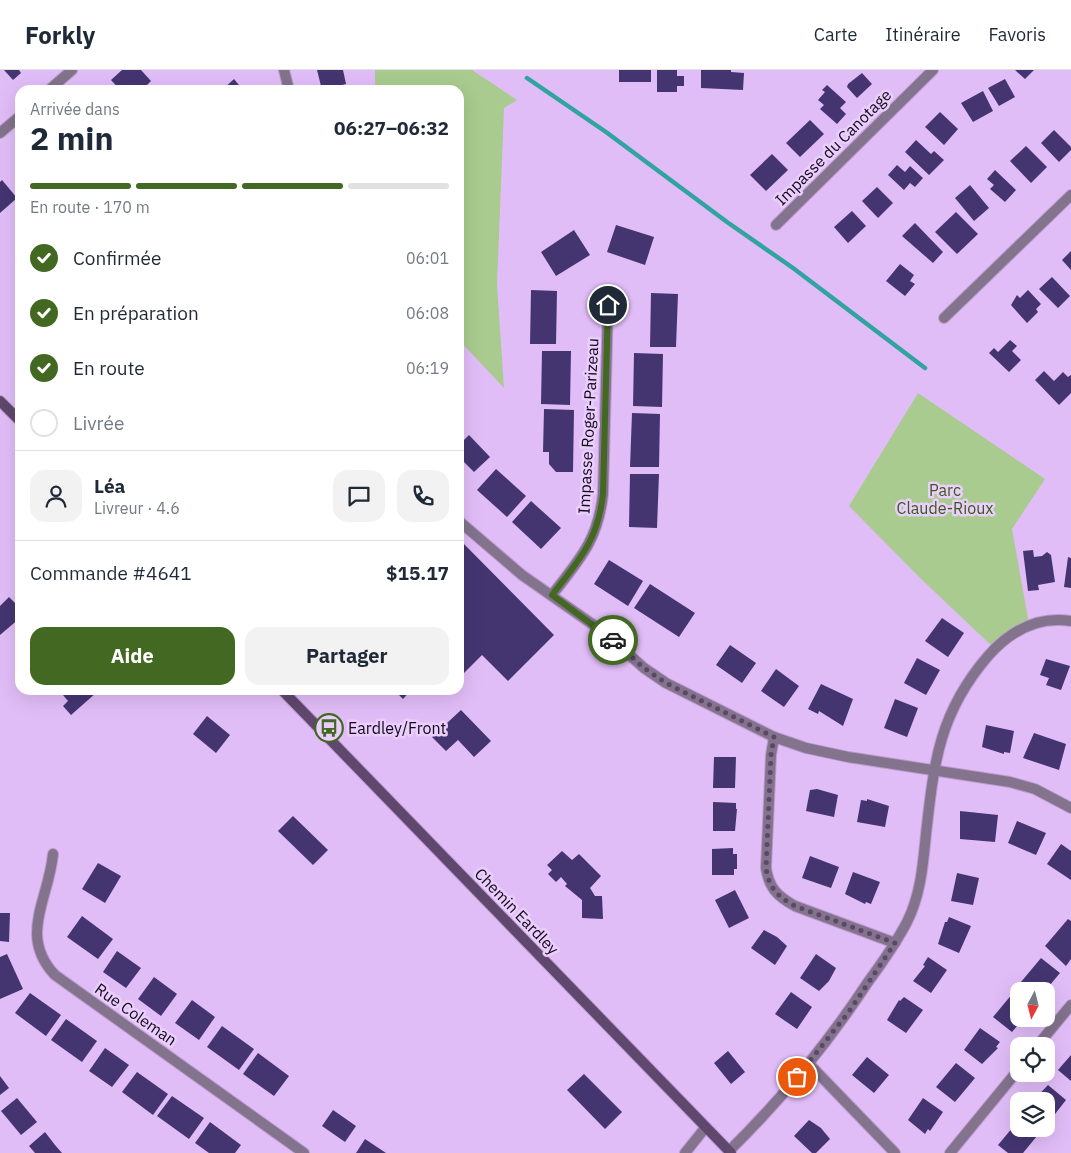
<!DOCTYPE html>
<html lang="fr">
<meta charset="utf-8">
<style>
body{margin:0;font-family:"IBM Plex Sans",sans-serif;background:#f2f2f3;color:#1f2937;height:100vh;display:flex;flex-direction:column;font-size:19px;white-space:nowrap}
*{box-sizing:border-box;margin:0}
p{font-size:16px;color:#747a83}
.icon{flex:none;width:28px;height:28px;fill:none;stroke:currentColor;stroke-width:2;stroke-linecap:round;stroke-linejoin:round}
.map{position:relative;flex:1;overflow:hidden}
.panel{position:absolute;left:15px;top:15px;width:449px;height:610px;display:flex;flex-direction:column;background:#fff;border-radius:15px;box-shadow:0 5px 20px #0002}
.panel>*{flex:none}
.needle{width:32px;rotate:187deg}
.tools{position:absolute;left:1010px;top:912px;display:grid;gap:10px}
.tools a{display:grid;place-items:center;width:45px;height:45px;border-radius:10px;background:#fff;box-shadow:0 5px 20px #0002;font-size:25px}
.pin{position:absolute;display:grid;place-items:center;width:42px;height:42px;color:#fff;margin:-21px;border:2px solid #fff;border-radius:50%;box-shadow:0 1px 5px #0007}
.courier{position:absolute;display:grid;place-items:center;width:50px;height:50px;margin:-25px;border:4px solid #436821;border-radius:50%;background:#fff;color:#222;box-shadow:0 1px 6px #0007}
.head em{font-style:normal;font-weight:800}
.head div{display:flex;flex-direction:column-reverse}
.head{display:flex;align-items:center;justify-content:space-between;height:85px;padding:0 15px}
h1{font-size:32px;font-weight:800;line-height:38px}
.bar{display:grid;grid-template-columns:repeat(4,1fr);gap:8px 5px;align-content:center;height:60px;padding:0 15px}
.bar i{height:6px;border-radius:4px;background:#e0e1e3}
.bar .active{background:#436821}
.bar p{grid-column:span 4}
.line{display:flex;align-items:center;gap:12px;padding:0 15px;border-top:1px solid #e0e1e3}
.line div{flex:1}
.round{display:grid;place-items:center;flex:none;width:52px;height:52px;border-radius:15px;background:#f2f2f3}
ol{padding:0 15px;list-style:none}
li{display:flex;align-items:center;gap:15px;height:55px}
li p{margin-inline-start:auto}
li .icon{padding:5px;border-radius:50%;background:#436821;color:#fff;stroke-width:4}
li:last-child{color:#747a83}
li i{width:28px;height:28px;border:2px solid #e0e1e3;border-radius:50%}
.action{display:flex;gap:10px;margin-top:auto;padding:10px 15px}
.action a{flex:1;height:58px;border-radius:15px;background:#436821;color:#fff;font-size:20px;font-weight:800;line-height:58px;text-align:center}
.action a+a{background:#f2f2f3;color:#1f2937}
header{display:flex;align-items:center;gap:30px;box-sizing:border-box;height:70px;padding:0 25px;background:#fff;border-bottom:1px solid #e0e1e3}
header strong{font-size:24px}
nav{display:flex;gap:28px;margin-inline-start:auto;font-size:18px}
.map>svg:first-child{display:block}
.green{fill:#a9cb8f}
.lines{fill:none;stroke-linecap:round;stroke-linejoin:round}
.stream{stroke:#31a3a0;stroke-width:4.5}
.building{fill:#443571}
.minor-casing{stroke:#bc9cd0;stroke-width:12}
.secondary-casing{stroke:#bc9cd0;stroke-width:12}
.minor{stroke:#83738d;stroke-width:10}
.secondary{stroke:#5f476d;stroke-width:10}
.done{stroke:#5c4769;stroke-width:5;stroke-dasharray:0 9}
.route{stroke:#436821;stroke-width:6}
.labels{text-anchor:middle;stroke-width:5;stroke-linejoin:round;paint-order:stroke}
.street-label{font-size:16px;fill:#15081c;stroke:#eacefc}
.park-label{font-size:16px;fill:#395b17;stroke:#eacefc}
.poi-label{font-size:16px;fill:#15081c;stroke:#eacefc;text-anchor:start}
</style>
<header>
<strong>Forkly</strong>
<nav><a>Carte</a><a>Itinéraire</a><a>Favoris</a></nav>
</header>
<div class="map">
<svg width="1071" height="1083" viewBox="0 0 1071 1083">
<rect width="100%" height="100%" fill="#e1bdf7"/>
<g class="green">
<path d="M375 0H472L517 30 504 38 497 215 504 318 459 270V20H375Z"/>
<path d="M918 323 1045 409 1012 459 1029 554 995 579 919 507 849 436Z"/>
</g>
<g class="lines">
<path class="stream" d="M527 8 606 62 727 152 793 198 925 298"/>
</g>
<g class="building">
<path d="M4 0H19L21 3 13 10Z"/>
<path d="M122 0H141L151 11 142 20H120L111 10Z"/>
<path d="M317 0H343L346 14 322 20Z"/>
<rect x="619" y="0" width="32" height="12"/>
<path d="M657 0H677V6H684V16H677V22H657Z"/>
<path d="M701 0H731V2L744 3 743 20 701 18Z"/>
<path d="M1015 0H1034L1025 9Z"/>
<path d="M862 3 872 14 857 28 847 17 848 14Z"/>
<path d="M234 9 243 20H222Z"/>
<path d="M1005 9 1015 27 999 36 988 18Z"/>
<path d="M827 15 846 32 840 38 846 44 837 54 820 39 824 35 818 30 825 22 822 20Z"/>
<path d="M983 21 993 41 973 52 961 33Z"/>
<path d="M940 42 958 59 944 75 925 57Z"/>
<path d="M810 50 824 64 800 87 786 73Z"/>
<path d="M1054 60 1071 77V80L1059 92 1041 73Z"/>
<path d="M916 70 931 84 934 81 944 90 929 105 905 82Z"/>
<path d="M1026 76 1047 97 1031 113 1010 91Z"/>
<path d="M772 84 788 100 766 121 750 105Z"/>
<path d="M897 95 905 102 910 96 923 108 915 117 910 113 904 120 888 105Z"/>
<path d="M995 100 1016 120 1005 132 990 119 994 115 987 109Z"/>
<path d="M2 110 17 128 0 143V112Z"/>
<path d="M970 115 989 138 974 151 955 128Z"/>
<path d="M877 117 893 133 878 148 862 131Z"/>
<path d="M852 141 866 156 848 173 834 157Z"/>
<path d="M956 142 978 164 957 184 935 162Z"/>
<path d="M915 153 943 182 933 193 902 166Z"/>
<path d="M616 155 654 167 645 195 607 182Z"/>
<path d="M574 160 590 185 556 206 541 182Z"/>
<path d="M1071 181V200L1062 190Z"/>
<path d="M900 194 914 205 910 211 915 214 905 226 886 211Z"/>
<path d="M1052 207 1070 226 1058 238 1039 219Z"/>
<path d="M531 220 557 221 556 274H530Z"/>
<path d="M1028 220 1041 234 1036 239 1038 242 1027 253 1011 235 1017 225 1020 228Z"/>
<path d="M651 223 678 224 676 277H650Z"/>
<path d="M1010 270 1017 276 1012 281 1021 290 1009 302 989 283 994 278 998 282Z"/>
<path d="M542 281H571L570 335 541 334Z"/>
<path d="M634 283 663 284 662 337 633 336Z"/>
<path d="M1044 301 1054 311 1063 302 1068 307 1071 305V323L1059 335 1035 310Z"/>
<path d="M544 339 574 340 573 402H556L549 394V382H543Z"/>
<path d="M632 343 660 344 659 397H630Z"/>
<path d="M469 365 490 387 474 402 459 387V375Z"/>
<path d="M496 399 526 426 507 447 477 420Z"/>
<path d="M630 404H659L657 458 629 457Z"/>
<path d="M531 431 561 458 541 479 512 452Z"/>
<path d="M459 469 554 565 508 611 482 585 463 604 459 600Z"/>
<path d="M1033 480 1034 487 1042 486 1047 482 1051 485 1055 512 1038 515 1039 520 1028 521 1023 481Z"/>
<path d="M1068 487 1071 488V518L1064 517Z"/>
<path d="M609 490 643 511 628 536 594 514Z"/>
<path d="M650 514 695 543 679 567 634 538Z"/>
<path d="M9 527 20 538V548L0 565V536Z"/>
<path d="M942 548 964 563 948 587 925 571Z"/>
<path d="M730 575 756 593 742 613 716 595Z"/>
<path d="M917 588 940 600 926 625 904 613Z"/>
<path d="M1046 589 1070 596 1061 620 1046 615 1049 608 1040 605Z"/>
<path d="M776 599 799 616 784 637 761 621Z"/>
<path d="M821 614 853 629 843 656 819 641 818 644 808 639Z"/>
<path d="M68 620H94L96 623 71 645 63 636 68 631 63 625Z"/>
<path d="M394 620H411L403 629Z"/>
<path d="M895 629 918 638 907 667 884 658Z"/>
<path d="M461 640 491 671 474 687 458 670 446 681 432 667Z"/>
<path d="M207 646 230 665 216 683 193 664Z"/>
<path d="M986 655 1014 661 1010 683 1004 682V684L982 677Z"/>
<path d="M1034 663 1066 674 1059 700 1023 688Z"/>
<path d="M714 687H736L735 718H713Z"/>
<path d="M817 719 838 725 834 747 806 741 810 720Z"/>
<path d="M867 729 889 736 885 757 857 752 861 730 867 731Z"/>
<path d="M713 732 736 733V739H737L735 761H713Z"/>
<path d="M960 741 998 745 995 772 960 769Z"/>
<path d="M293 746 328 780 313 795 278 761Z"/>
<path d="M1017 751 1046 763 1036 785 1008 773Z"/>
<path d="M1061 774 1071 781V810L1047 794Z"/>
<path d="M733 778V784H737V799H734V805H712V779Z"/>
<path d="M562 781 572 790 579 784 601 806 590 818 595 826H602L603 849 582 848V830L565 816 567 814 561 807 556 812 548 804 552 800 547 795Z"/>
<path d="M810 786 839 797 831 818 802 808Z"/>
<path d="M98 793 121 806 105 833 82 819Z"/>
<path d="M853 802 880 812 871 834 866 832 865 834 845 824Z"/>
<path d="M957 803 979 808 973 835 951 831Z"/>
<path d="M735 820 749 848 729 858 715 830Z"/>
<path d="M0 843H10L9 872 0 871Z"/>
<path d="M82 846 113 869 98 889 67 867Z"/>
<path d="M949 847 971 856 959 883 938 874 945 852H947Z"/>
<path d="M1068 849 1071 851V889L1066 896 1045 876Z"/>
<path d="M764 860 777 867 787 876 775 895 751 878Z"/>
<path d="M117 881 141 898 126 918 103 902Z"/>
<path d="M7 884 23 919 0 929V887Z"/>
<path d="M816 884 836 898 829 911 819 921 800 908Z"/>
<path d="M928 887 947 900 931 923 913 911 925 896 923 895Z"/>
<path d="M1041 888 1060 903 1045 921H1033L1021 912Z"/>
<path d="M154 907 177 924 161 946 138 929Z"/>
<path d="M791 922 812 937 797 959 775 944Z"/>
<path d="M30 923 61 945 46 966 15 943Z"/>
<path d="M1013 923 1019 928V949H1023L1012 962 993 947Z"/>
<path d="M904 927 923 940 906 963 887 950 899 930 900 931Z"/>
<path d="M192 930 215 947 199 970 175 953Z"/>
<path d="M66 949 97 971 82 992 51 970Z"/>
<path d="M222 956 254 979 239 1000 207 977Z"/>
<path d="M980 958 1000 972 996 977 998 978 982 994 964 980Z"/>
<path d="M105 978 129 995 112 1017 89 1001Z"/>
<path d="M728 981 745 1002 731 1014 714 993Z"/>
<path d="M258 983 289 1006 274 1026 243 1004Z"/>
<path d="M1071 985V1011L1058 1000Z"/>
<path d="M867 987 889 1005 874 1023 852 1005Z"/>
<path d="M956 993 975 1008 955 1032 936 1017Z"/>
<path d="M137 1002 168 1024 153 1045 122 1022Z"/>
<path d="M584 1004 622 1042 605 1059 567 1020Z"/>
<path d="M0 1006 9 1018 0 1025Z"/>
<path d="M1048 1015 1066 1030 1048 1053 1046 1031H1033Z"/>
<path d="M172 1026 204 1048 189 1069 157 1046Z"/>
<path d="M17 1028 37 1052 21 1065 1 1041Z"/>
<path d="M923 1028 943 1042 930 1061 928 1059 925 1064 908 1050Z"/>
<path d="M333 1040 356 1056 345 1072 322 1056Z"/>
<path d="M809 1050 821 1058 830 1069 816 1083H812L794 1066Z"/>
<path d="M1018 1051 1019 1059H1027L1037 1066 1023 1083H1008L998 1075Z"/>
<path d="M210 1052 241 1075 235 1083H209L195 1073Z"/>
<path d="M45 1062 55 1075 62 1083H35L29 1076Z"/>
<path d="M365 1069 386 1083H356Z"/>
</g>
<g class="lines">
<defs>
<g id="minor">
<path d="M284 0 289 20"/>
<path d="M49 20 72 0"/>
<path d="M0 63 20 46"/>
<path d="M776 155 933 0"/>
<path d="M944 248 1071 125"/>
<path d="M459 451 522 505 605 563 644 598 666 613 774 667 806 678 848 687 1010 712 1035 719 1071 738"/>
<path d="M552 525C580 489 598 470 603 424L608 235"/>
<path d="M774 667 771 685 766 798C769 818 777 826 795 836L895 873"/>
<path d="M53 784C49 829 18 866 55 905L304 1083"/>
<path d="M1037 976 1071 935"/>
<path d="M809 994 895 1083"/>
<path d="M729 1081C781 1030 828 973 868 912 882 893 896 873 907 852 921 824 923 794 926 764 934 692 939 643 988 586 1010 561 1038 546 1071 551"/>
<path d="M685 1083 705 1058"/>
<path d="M950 1083 1019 999"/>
</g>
<g id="secondary">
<path d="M0 331 20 351"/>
<path d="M282 620 731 1083"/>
</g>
</defs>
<use href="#minor" class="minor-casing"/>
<use href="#secondary" class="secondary-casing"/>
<use href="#minor" class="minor"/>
<use href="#secondary" class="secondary"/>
</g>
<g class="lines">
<path class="done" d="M613 570 644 598 666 613 774 667 771 685 766 798C769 818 777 826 795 836L895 873 848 943 797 1007"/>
<path class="route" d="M608 235 603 424C598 470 580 489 552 525L613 570"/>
</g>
<defs>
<symbol id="bus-ring" viewBox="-11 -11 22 22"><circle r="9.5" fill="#eacefc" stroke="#436821" stroke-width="1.5"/><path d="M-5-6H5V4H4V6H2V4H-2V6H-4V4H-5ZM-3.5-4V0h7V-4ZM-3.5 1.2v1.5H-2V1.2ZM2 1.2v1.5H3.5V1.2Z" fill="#436821"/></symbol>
</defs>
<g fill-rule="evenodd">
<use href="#bus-ring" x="313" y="642" width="32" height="32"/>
</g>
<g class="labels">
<g class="street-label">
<text transform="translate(833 77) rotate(-45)" y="6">Impasse du Canotage</text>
<text transform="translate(588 356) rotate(-87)" y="6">Impasse Roger-Parizeau</text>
<text transform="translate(517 841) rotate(46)" y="6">Chemin Eardley</text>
<text transform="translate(136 944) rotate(35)" y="6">Rue Coleman</text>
</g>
<g class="park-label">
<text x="945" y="426">Parc<tspan x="945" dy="18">Claude-Rioux</tspan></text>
</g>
<g class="poi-label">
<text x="348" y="664">Eardley/Front</text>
</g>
</g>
</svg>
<div class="tools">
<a><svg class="needle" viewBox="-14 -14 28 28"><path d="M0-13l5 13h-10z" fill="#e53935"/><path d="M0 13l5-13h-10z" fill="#747a83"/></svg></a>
<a><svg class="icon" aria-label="locate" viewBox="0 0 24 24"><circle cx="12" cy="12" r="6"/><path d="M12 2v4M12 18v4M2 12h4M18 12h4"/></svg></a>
<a><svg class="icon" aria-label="layers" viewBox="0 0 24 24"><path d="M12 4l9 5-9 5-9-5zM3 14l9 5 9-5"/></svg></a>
</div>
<div class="pin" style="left:797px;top:1007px;background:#ea580c"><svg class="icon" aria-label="bag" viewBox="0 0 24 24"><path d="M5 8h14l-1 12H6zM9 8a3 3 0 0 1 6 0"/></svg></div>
<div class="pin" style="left:608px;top:235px;background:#1f2937"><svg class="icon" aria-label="home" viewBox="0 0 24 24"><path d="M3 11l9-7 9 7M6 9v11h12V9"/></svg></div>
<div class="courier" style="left:613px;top:570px"><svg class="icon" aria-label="car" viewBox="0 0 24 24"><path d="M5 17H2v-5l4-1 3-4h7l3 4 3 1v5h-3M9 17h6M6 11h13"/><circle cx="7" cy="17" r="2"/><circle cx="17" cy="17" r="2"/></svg></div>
<section class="panel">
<div class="head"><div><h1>2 min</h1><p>Arrivée dans</p></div><em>06:27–06:32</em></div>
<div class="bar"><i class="active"></i><i class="active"></i><i class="active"></i><i></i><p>En route · 170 m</p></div>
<ol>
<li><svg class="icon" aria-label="check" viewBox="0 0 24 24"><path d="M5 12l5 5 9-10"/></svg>Confirmée<p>06:01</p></li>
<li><svg class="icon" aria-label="check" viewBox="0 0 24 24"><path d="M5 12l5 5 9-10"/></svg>En préparation<p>06:08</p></li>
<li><svg class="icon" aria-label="check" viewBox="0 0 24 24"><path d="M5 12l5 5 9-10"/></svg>En route<p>06:19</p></li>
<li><i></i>Livrée</li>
</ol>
<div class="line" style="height:90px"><a class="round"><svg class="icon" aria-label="person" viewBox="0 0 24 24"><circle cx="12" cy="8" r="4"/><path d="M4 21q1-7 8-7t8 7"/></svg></a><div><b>Léa</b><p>Livreur · 4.6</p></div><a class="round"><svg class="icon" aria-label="chat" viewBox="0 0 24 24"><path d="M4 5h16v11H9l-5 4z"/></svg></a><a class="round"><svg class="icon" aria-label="phone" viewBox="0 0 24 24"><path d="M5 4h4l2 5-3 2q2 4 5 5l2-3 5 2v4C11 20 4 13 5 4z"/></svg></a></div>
<div class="line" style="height:65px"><div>Commande #4641</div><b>$15.17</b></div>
<div class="action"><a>Aide</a><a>Partager</a></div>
</section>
</div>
